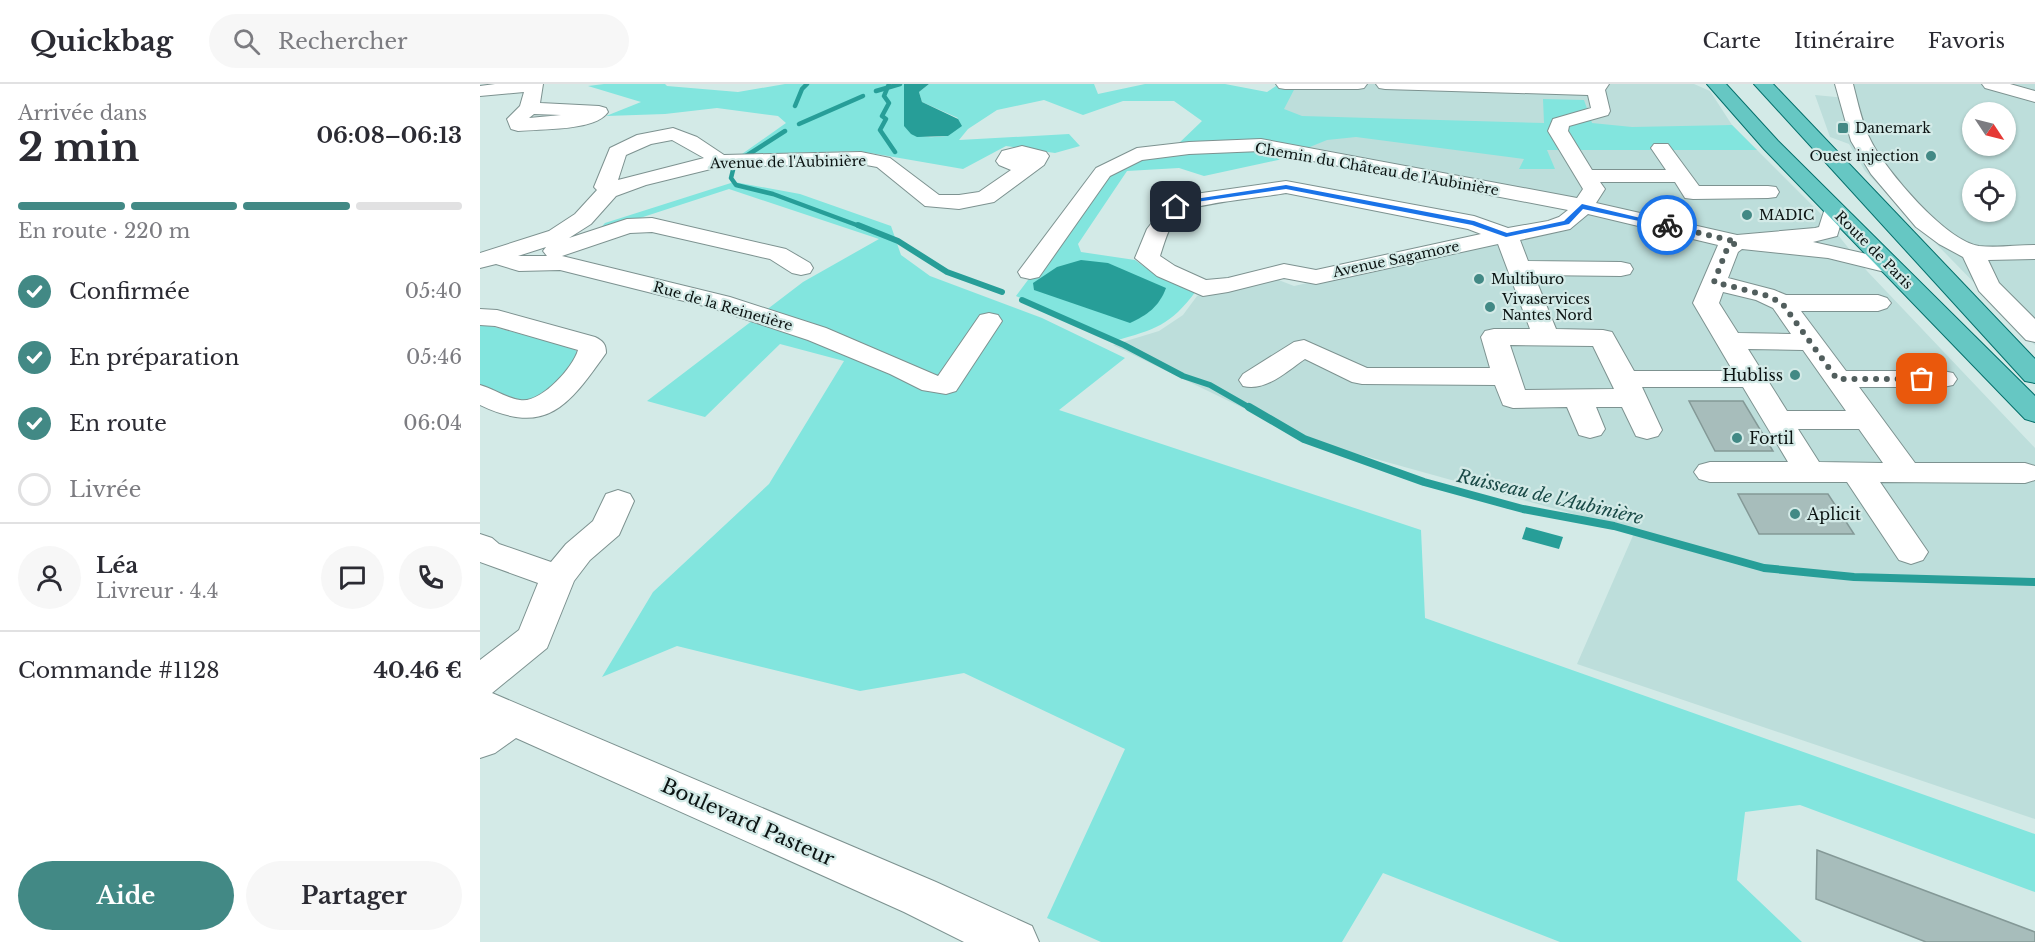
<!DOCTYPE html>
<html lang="fr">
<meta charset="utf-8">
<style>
body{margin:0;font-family:"Libre Baskerville",serif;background:#f7f7f7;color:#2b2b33;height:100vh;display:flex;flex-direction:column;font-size:22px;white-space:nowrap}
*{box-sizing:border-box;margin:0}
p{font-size:20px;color:#7c7c81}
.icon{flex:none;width:33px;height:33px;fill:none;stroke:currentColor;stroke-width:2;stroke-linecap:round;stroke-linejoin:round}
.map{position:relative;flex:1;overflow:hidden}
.side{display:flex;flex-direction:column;background:#fff;width:480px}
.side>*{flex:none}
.needle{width:39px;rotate:125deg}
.buttons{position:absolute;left:1482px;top:18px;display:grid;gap:12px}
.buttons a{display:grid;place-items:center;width:54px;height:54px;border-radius:50%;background:#fff;box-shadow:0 2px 4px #0004;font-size:30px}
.pin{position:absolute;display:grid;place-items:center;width:51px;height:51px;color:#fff;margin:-26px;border-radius:12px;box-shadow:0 3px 9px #0006}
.courier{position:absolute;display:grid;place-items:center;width:60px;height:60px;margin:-30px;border:4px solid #1a73e8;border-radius:50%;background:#fff;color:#222;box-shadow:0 2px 8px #0007}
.overview em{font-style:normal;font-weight:800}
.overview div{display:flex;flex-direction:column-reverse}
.overview{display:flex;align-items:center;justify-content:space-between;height:102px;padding:0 18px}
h1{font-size:39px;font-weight:800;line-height:45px}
.bar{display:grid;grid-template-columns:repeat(4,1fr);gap:9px 6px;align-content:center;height:72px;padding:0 18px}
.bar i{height:8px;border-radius:4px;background:#e1e1e2}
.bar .on{background:#428985}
.bar p{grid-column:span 4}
.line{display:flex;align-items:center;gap:15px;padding:0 18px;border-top:2px solid #e1e1e2}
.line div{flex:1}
.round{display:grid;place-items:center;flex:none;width:63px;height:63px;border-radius:32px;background:#f7f7f7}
ol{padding:0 18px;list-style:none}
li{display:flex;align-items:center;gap:18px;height:66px}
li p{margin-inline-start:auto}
li .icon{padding:6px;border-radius:50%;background:#428985;color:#fff;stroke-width:4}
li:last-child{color:#7c7c81}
li i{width:33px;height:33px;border:3px solid #e1e1e2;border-radius:50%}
.cta{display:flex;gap:12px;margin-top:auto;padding:12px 18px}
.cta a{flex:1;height:69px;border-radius:36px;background:#428985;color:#fff;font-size:24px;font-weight:800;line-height:69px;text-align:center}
.cta a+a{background:#f7f7f7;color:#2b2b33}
header{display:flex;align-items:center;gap:36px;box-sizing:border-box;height:84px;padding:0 30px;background:#fff;border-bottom:2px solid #e1e1e2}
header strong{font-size:28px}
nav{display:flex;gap:33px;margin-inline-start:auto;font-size:21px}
.search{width:420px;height:54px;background:#f7f7f7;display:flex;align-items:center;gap:15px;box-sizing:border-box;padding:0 21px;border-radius:33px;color:#7c7c81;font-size:22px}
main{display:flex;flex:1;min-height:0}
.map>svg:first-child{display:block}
.built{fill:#bddedb;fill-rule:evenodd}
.green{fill:#82e5de}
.water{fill:#279e98}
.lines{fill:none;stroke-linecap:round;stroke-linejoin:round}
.stream-far2{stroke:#279e98;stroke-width:4.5}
.stream-far1{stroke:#279e98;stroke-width:6}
.stream{stroke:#279e98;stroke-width:8}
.building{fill:#a7bdbb;stroke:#849997;stroke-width:1.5}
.minor-casing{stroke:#7d9290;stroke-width:2}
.major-casing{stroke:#046f6b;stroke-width:2}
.minor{fill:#fff;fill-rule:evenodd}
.major{fill:#66c7c3;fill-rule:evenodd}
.route{fill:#1a73e8}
.done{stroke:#515e5d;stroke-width:6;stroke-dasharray:0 10.8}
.poi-dot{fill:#428985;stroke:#d3eae7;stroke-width:2}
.labels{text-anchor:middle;stroke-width:4.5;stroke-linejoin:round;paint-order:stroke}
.far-poi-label{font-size:14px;fill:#0b1312;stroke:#d3eae7;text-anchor:start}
.far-street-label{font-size:14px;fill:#0b1312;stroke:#d3eae7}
.poi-label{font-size:16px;fill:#0b1312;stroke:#d3eae7;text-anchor:start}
.water-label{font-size:18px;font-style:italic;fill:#194a47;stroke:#d3eae7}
.near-street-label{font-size:20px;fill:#0b1312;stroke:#d3eae7}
</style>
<header>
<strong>Quickbag</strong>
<div class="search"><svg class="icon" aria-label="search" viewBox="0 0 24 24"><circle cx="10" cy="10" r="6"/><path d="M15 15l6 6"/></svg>Rechercher</div>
<nav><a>Carte</a><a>Itinéraire</a><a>Favoris</a></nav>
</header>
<main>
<section class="side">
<div class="overview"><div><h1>2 min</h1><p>Arrivée dans</p></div><em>06:08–06:13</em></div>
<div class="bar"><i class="on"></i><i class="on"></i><i class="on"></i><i></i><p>En route · 220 m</p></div>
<ol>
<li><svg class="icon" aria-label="check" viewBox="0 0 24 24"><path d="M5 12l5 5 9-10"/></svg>Confirmée<p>05:40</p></li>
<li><svg class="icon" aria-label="check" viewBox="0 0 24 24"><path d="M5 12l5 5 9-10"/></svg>En préparation<p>05:46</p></li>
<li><svg class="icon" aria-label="check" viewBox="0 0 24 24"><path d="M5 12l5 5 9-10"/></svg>En route<p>06:04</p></li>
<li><i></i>Livrée</li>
</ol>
<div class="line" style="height:108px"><a class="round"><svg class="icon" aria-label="person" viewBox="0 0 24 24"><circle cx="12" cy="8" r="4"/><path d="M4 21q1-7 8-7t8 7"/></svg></a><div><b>Léa</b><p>Livreur · 4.4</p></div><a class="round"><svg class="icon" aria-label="chat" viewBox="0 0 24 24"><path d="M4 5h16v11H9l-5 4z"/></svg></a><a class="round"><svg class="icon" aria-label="phone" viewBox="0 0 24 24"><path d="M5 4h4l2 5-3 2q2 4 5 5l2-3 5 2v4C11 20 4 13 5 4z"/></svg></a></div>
<div class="line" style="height:78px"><div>Commande #1128</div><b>40.46 €</b></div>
<div class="cta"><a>Aide</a><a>Partager</a></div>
</section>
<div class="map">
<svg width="1555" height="858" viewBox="0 0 1555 858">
<rect width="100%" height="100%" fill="#d3eae7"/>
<g class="built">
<path d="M807 0H1214L1230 7 1252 41 1341 130 1387 187 1555 364V735L1097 580 1155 447 831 357 633 261 679 247 703 231 717 212 796 195 814 202 997 162 1096 131 1090 116 777 56Z"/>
<path d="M1371 0H1555V261L1385 87 1369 60 1350 53 1335 11 1377 15ZM1492 28H1526V62H1492ZM1492 94H1526V128H1492Z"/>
</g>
<g class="green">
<path d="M124 0H185L187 2 258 8 305 0H424L425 42C440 55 447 54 468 52L478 34 442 18 439 8 449 0H614L618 10 665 0H745L787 8 799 0H817L804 25 822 32 1064 39 1063 15 1104 16 1112 39 1152 43 1252 41 1277 66H1067L1075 85H1039L1044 75 876 53 847 56 798 76 724 92 699 84 647 87 598 160 601 168 655 176 666 184 716 207C690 242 675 245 635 257L536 212 628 89 697 61 722 37 694 17H643L603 31 564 16 517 26 488 45 479 56 589 50 600 62 575 69 526 62 483 85 379 67 262 70 306 39 298 32 237 24 185 30 126 32 161 18 108 2Z"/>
<path d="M254 98 320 110 411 142 421 171 450 192 562 234 645 274 579 326 941 446 945 534 1555 750V808L1320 721 1265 728 1257 796 1322 858H1080L903 789 862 858H621L567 834 645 665 484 589 380 607 197 562 122 593 173 508 289 400 364 277 300 260 225 333 167 317 323 198 399 155 249 105 117 148 125 139Z"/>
<path d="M0 239 92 264 101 270C61 322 64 328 0 301Z"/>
</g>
<g class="water">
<path d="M424 0H449L439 8 442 18 478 35 482 42 468 52 437 53 431 50 424 42Z"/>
<path d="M601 176 628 179 686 204C679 223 667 231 650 239L554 206 553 199 577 183Z"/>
<path d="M1046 443 1083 453 1079 465 1042 455Z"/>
</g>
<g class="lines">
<g class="stream-far2">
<path d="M409 0 404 12 409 19 402 32 406 35 400 46 415 68"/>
<path d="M396 7 420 0"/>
<path d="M315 22 322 5 327 0"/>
<path d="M319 40 383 12"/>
<path d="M266 72 305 47"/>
<path d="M254 82 251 94 256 101 293 110 382 143"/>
</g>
<g class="stream-far1">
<path d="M378 141 418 157 467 188 522 208"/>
<path d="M542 216 644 261 703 292 730 301 772 325"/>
</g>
<path class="stream" d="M769 323 824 355 944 398 1043 425 1134 442 1284 484 1374 493 1555 498"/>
</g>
<g class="building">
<path d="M1209 317H1263L1293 367H1235Z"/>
<path d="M1258 410H1348L1374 450H1279Z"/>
<path d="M1337 766 1555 848V858H1446L1336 815Z"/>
</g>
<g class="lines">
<defs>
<g id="minor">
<path d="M15 0H63L60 19 119 22 126 24 128 28C116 47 60 45 38 47L31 45 27 35 40 22 44 8 0 12V2ZM54 30 81 31 49 34Z"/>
<path d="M796 0H887L884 4 878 5H805L799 4Z"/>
<path d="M896 0H1129L1125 6 1130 27 1128 31 1089 42 1088 47 1112 86H1186L1171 64 1174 60H1188L1219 102H1288L1296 103 1299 108 1296 113 1288 114 1213 115 1205 114 1195 98H1120L1125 105 1116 119 1257 151 1335 144 1339 143 1346 121 1354 119 1362 121 1365 126 1357 152 1333 158 1418 177 1421 182 1418 187 1409 189 1348 174 1262 165 1258 168 1248 194 1294 206 1306 211H1398L1407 214 1411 219 1407 224 1398 227H1321L1366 287H1463L1473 289 1477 295 1473 301 1463 303H1379L1435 379H1545L1555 382V396L1545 399 1400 398 1448 468 1443 476 1431 480 1419 476 1367 398H1230L1219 395 1214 388 1219 381 1230 378H1308L1263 303H1162L1182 346 1178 352 1167 355 1156 352 1142 323H1116L1125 345 1121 351 1110 354 1099 351 1087 323 1033 324 1023 321 1015 301 882 300 872 298 825 275C807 287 786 308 763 302L759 296 763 290 814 258 824 256 887 284H1010L1001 253 1005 247 1014 245H1050L1018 160 836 200 804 194 748 208 723 212 677 192 655 174 667 145 688 118 715 110 806 97 994 132 1028 144 1068 137 1079 133 1088 126 781 67 709 70 662 76 630 92 559 193 550 195 541 193 538 188 616 84 657 64 709 58 781 55 1097 114 1103 105 1068 47 1073 35 1111 24 1108 11 905 5 899 4ZM806 109 988 145 1001 150 836 186 804 180 748 194 726 196 695 182 680 172C685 157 690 136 704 127 719 119 786 113 806 109ZM1108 130 1238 161 1213 219 1253 287H1154L1132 248 1123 246 1076 245 1054 191 1141 192 1150 190 1153 185 1150 180 1141 178 1048 177 1040 156 1090 145ZM1243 208 1276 216 1293 224 1311 250 1258 249 1239 219ZM1030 261 1113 262 1134 305 1045 306ZM1268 265 1323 266 1366 327H1307ZM1318 345H1379L1403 379 1339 378Z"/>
<path d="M1355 0H1373C1378 19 1382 40 1391 57 1406 87 1466 157 1499 162 1517 164 1537 161 1555 161V175L1508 176 1519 199 1555 235V258L1546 256 1499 207 1483 173 1459 160 1436 143 1391 90 1371 57Z"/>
<path d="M1502 0H1530L1555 7V18L1505 4Z"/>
<path d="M193 44 217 53 244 71 381 68 410 74 459 111H479L499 108 531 86 519 81 516 77 522 67 542 62 566 68 569 72 564 81 514 118 479 125 445 122 397 83 381 80 239 83 166 101 136 112 111 140 89 154 147 135 172 134 306 165 330 179 333 184 330 189 321 191 312 189 290 175 172 148 150 149 82 172 250 213 346 244 458 292 500 231 509 229 518 231 522 237 476 307 466 310 442 306 410 290 328 256 232 224 80 186 39 187 16 180 0 184V169L69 147 95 130 117 106 114 103 130 64 157 51ZM192 56 224 74 138 96 146 71 171 60ZM66 163 63 167 67 172H38Z"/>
<path d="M0 225 17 226 115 253C123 257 126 260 126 269 89 321 67 353 0 321V301C14 305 26 314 40 316 60 320 93 284 98 266L15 242 0 241Z"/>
<path d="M138 406 150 410 154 417 139 451 110 476 94 497 67 564 12 609 456 798 552 842 559 858H484L424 828 36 654 15 669 0 674V576L39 546 58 499 0 478V450L12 454 19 460 71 478 86 460 113 437 126 410Z"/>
</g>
<g id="major">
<path d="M1227 0H1246L1298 57 1555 312V338L1545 335 1284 65Z"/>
<path d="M1274 0H1293L1555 275V299L1545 297Z"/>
</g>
</defs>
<use href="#minor" class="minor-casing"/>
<use href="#major" class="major-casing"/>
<use href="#minor" class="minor"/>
<use href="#major" class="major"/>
</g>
<path class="route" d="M806 101 994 137 1027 149 1084 137 1102 120 1190 141 1187 143 1103 125 1089 140 1026 153 992 141 806 105 716 118 696 125 692 123 715 115Z"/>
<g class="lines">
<path class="done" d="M1187 141 1257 158 1247 165 1234 198 1285 211 1302 219 1357 295H1442"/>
</g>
<g class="poi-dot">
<rect x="1357" y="38" width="12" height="12" rx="3"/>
<circle cx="1451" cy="72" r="6"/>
<circle cx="1267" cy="131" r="6"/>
<circle cx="999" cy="195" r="6"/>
<circle cx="1010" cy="223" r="6"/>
<circle cx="1315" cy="291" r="6"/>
<circle cx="1257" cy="354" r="6"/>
<circle cx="1315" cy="430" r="6"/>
</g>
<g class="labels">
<g class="far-poi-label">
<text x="1375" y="49">Danemark</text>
<text x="1439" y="77" text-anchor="end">Ouest injection</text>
<text x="1279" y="136">MADIC</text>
<text x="1011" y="200">Multiburo</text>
<text x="1022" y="220">Vivaservices<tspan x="1022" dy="16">Nantes Nord</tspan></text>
</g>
<g class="far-street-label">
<text transform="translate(308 78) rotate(-1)" y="5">Avenue de l'Aubinière</text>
<text transform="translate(897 85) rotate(10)" y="5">Chemin du Château de l'Aubinière</text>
<text transform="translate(1394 166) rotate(45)" y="5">Route de Paris</text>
<text transform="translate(916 175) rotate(-12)" y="5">Avenue Sagamore</text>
<text transform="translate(243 222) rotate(16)" y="5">Rue de la Reinetière</text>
</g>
<g class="poi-label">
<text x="1303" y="297" text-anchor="end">Hubliss</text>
<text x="1269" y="360">Fortil</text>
<text x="1327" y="436">Aplicit</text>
</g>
<g class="water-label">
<text transform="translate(1070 413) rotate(13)" y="6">Ruisseau de l'Aubinière</text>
</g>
<g class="near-street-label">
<text transform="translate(268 738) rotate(24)" y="7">Boulevard Pasteur</text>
</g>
</g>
</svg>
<div class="buttons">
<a><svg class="needle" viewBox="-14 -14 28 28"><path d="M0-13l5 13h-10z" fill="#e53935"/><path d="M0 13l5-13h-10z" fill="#7c7c81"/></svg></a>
<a><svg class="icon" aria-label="locate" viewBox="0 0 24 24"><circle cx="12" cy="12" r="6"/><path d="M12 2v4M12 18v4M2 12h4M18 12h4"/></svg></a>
</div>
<div class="pin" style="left:1442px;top:295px;background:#ea580c"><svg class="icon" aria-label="bag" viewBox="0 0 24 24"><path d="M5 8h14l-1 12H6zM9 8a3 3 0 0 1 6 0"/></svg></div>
<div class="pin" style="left:696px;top:123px;background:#1f2937"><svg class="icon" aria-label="home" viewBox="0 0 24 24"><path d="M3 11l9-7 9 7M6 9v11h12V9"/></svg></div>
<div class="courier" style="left:1187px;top:141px"><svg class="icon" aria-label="bike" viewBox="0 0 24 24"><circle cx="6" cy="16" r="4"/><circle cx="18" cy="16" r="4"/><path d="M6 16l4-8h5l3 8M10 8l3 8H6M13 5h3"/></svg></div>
</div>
</main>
